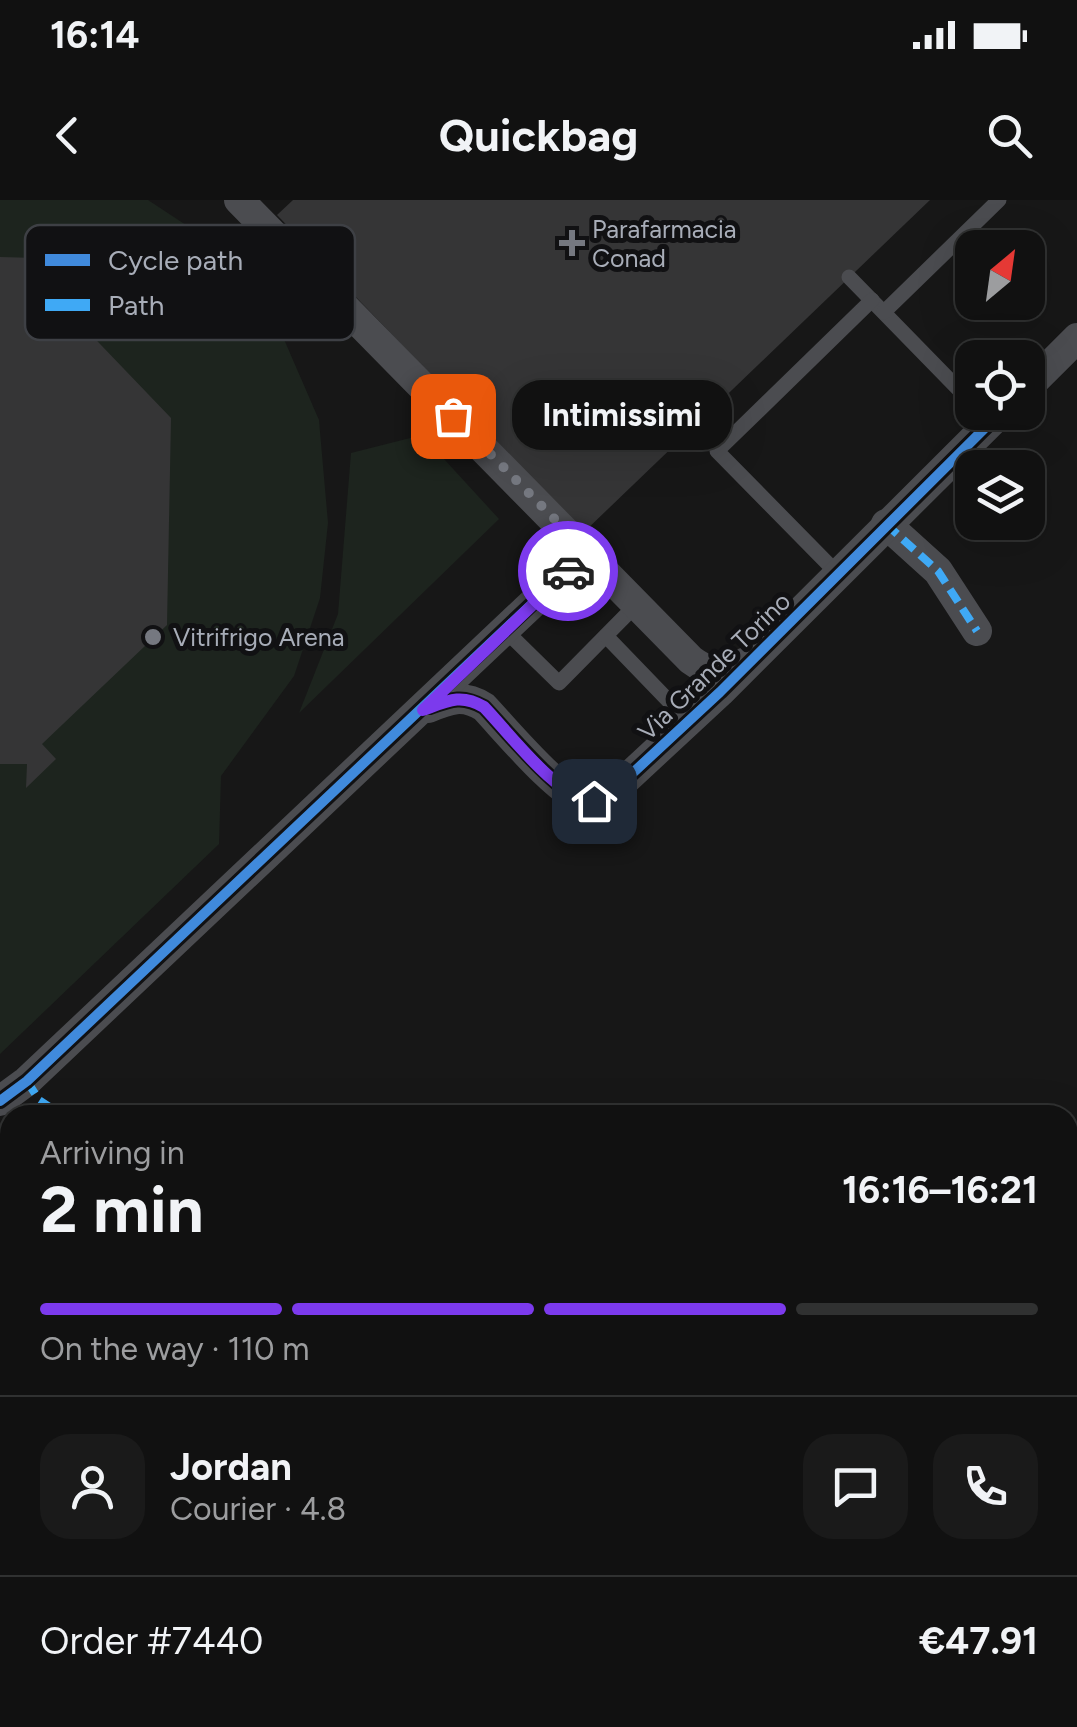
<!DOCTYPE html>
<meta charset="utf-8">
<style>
body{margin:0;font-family:Figtree,sans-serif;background:#1a1a1a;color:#f1f3f6;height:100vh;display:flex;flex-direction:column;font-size:38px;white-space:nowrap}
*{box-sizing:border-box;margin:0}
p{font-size:32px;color:#9c9d9f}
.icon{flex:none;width:55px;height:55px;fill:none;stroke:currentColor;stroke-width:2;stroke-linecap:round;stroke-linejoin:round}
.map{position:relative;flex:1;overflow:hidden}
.sheet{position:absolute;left:0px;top:905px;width:1078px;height:622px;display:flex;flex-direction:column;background:#111;border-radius:30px 30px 0 0;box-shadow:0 10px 40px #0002,0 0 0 2px #303131}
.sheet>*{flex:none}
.needle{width:65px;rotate:29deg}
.controls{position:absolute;left:955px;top:30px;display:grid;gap:20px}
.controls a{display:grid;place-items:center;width:90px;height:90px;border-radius:20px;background:#111;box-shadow:0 10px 40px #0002,0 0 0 2px #303131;font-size:50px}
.pin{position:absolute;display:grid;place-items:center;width:85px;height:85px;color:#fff;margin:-42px;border-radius:20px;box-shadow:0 5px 15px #0006}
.courier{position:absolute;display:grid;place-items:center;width:100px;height:100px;margin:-50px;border:8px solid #7c3aed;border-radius:50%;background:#fff;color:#222;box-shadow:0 2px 12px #0007}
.bubble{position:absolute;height:70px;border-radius:30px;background:#111;box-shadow:0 10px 40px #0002,0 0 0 2px #303131;font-size:32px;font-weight:700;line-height:70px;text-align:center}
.overview em{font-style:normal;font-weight:700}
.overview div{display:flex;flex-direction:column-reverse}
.overview{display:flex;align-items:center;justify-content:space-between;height:170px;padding:0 40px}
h1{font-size:65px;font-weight:700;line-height:75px}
.bar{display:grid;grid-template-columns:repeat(4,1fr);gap:15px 10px;align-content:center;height:120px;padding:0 40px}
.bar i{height:12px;border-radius:8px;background:#303131}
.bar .on{background:#7c3aed}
.bar p{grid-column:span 4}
.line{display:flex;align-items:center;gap:25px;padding:0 40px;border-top:2px solid #303131}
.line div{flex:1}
.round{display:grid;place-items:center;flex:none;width:105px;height:105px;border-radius:30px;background:#1a1a1a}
.status{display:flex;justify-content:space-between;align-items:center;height:70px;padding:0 50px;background:#111;direction:ltr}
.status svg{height:28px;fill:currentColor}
header{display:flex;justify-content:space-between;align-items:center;height:130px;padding:0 40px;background:#111;font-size:45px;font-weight:700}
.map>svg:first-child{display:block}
.green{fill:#1d241e}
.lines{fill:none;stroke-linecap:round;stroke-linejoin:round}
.river{stroke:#2a3239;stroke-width:45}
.building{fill:#353536}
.path{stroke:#4d4e52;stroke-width:5;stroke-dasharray:5 8;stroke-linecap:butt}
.lane{stroke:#4b4c50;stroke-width:15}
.street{stroke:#4b4c50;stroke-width:30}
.quiet{stroke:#3fa9f5;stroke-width:8;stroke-dasharray:15 8;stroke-linecap:butt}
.cycleway-casing{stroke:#111113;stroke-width:16}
.cycleway{stroke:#408adc;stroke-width:10}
.done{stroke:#757880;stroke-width:10;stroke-dasharray:0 18}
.route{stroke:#7c3aed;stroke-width:12}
.poi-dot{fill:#757880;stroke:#111113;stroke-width:4}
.labels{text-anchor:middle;stroke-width:10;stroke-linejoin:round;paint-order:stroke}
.poi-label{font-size:25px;fill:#a8adb8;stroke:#111113;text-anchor:start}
.street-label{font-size:25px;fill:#a8adb8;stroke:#111113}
.key{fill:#111113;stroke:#3e4045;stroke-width:2.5}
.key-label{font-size:28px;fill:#a8adb8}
</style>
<div class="status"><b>16:14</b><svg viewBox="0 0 49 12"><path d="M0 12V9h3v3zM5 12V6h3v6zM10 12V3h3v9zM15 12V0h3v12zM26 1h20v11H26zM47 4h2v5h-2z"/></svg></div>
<header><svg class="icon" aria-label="back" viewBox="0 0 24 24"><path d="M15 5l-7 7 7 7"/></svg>Quickbag<svg class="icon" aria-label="search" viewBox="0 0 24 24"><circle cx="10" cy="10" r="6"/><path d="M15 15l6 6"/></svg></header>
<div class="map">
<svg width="1077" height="1527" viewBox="0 0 1077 1527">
<rect width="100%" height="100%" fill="#171717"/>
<g class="green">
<path d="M0 0H148L186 25 240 75 283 137 319 220 328 323 320 398 294 476 221 576 219 644 0 854Z"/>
<path d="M422 235 499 319 299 513 338 414 351 253Z"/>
<path d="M1068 1052 1077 1070V1131L1068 1137Z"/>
<path d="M1077 1209V1413L1068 1421V1214Z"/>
<path d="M1077 1474V1527H1012L1024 1518H1068V1482Z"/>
<path d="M477 1518H552L544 1527H468Z"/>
<path d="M654 1518H937L924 1527H645Z"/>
</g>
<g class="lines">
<g class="river">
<path d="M1068 1166 1077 1160"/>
<path d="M583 1527 591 1518"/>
</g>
</g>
<g class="building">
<path d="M293 0H930L583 333 277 15Z"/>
<path d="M37 48 70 82 54 96 171 218 167 425 42 544 56 559 26 588 27 564H0V57L37 58Z"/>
</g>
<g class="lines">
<path class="path" d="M1068 991 1077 1008"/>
<g class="lane">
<path d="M849 77 972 203"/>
<path d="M884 112 999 0"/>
<path d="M837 373 717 251 872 100"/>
<path d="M505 430 559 483 638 403"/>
<path d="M606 436 688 521"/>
<path d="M0 1003 10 1013"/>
</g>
<g class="street">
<path d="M239 0 691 460C714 477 721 471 746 462"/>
<path d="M1028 187 1077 138"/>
<path d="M886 324 938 371 977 431"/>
<path d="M428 508C450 499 463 494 484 507 504 528 561 597 586 601 595 602 601 598 609 595L720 492 1001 212"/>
<path d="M0 901 27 881 587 352"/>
</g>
<g class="quiet">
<path d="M886 324 938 371 977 431"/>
<path d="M27 881 39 900 62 915"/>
<path d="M1068 1447 1077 1440"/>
<path d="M962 1527 973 1518"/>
</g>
<defs>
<g id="cycleway">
<path d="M430 507C452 499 463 495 484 507 504 528 561 597 586 601 595 602 601 598 609 595L720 492 1001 212"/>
<path d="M0 901 27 881 587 352"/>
</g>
</defs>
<use href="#cycleway" class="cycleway-casing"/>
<use href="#cycleway" class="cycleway"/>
</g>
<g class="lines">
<path class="done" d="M453 216 587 352 568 371"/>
<path class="route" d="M568 371 423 510C447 501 461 493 484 507 510 534 558 599 594 601"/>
</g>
<g class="poi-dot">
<path d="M567 28h10v10h10v10h-10v10h-10v-10h-10v-10h10z"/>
<circle cx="153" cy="437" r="10"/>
</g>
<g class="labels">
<g class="poi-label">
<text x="592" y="38">Parafarmacia<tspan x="592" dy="29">Conad</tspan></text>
<text x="173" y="446">Vitrifrigo Arena</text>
</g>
<g class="street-label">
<text transform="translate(714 466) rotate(-44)" y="9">Via Grande Torino</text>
</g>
</g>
<rect x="25" y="25" width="330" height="115" rx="15" class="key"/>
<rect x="45" y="54" width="45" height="12" fill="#408adc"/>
<rect x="45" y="99" width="45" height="12" fill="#3fa9f5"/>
<g class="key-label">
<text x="108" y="70">Cycle path</text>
<text x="108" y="115">Path</text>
</g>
</svg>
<div class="controls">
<a><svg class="needle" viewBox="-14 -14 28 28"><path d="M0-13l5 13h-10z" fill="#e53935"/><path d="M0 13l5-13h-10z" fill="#9c9d9f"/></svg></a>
<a><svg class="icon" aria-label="locate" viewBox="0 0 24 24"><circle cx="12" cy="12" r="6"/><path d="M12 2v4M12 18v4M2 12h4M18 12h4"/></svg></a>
<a><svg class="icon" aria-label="layers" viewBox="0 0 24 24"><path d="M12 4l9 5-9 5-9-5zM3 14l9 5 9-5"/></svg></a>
</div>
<div class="pin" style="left:453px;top:216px;background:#ea580c"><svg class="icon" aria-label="bag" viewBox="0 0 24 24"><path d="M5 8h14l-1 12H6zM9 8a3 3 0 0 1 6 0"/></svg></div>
<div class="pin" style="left:594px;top:601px;background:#1f2937"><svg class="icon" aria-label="home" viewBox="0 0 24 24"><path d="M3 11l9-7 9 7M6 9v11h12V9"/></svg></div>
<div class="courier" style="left:568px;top:371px"><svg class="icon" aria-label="car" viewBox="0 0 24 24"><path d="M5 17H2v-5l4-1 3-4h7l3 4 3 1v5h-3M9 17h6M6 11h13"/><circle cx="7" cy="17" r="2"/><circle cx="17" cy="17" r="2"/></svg></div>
<div class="bubble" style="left:512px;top:180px;width:220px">Intimissimi</div>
<section class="sheet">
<div class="overview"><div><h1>2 min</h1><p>Arriving in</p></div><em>16:16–16:21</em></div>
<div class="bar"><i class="on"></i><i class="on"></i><i class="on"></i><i></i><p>On the way · 110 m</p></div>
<div class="line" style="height:180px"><a class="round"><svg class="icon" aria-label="person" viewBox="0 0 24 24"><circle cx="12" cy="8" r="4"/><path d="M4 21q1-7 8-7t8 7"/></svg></a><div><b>Jordan</b><p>Courier · 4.8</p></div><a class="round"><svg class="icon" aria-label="chat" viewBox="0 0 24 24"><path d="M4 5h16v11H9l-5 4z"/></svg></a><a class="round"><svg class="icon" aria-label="phone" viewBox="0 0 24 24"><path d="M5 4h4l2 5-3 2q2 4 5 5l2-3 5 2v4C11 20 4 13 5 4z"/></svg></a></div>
<div class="line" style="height:130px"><div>Order #7440</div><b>€47.91</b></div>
</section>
</div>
